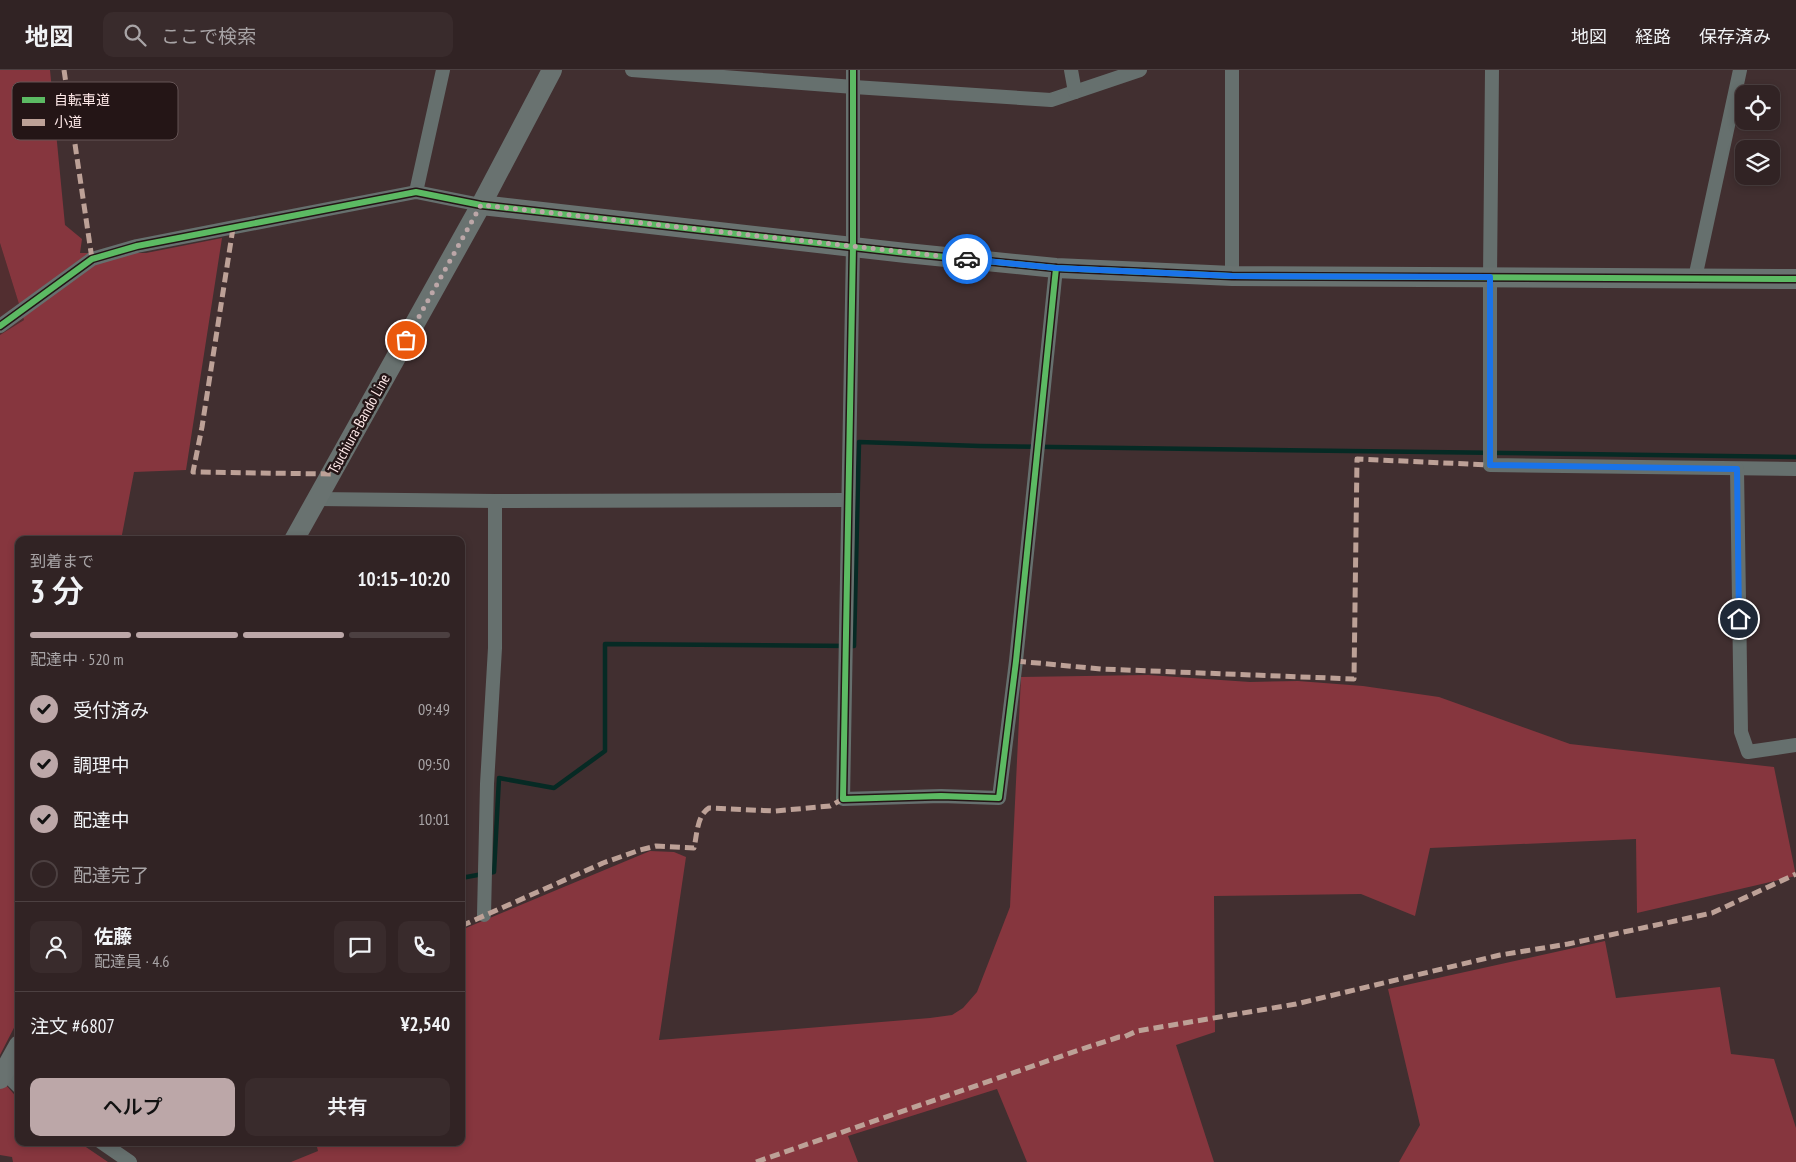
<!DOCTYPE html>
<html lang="ja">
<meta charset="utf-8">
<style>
body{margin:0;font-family:"PT Sans Narrow","Noto Sans JP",sans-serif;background:#392b2c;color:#f1f3f6;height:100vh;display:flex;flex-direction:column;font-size:19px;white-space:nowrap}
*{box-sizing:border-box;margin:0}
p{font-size:16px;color:#a8a4a6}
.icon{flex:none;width:28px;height:28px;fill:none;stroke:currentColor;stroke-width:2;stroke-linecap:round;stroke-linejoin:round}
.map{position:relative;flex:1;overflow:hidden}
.panel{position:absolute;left:15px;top:466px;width:450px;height:610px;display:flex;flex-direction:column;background:#312324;border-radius:10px;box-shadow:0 2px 8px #0003,0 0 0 1px #4c4041}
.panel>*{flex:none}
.tools{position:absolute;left:1735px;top:15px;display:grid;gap:10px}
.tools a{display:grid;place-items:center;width:45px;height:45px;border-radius:10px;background:#312324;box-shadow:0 2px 8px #0003,0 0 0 1px #4c4041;font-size:25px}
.pin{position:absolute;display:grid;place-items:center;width:42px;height:42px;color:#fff;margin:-21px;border:2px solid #fff;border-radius:50%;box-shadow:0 1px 5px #0007}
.courier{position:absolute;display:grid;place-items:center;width:50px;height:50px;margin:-25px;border:4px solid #1a73e8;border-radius:50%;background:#fff;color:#222;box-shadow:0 1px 6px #0007}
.overview em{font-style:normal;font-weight:600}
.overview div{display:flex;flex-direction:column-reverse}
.overview{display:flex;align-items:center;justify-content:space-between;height:85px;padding:0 15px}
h1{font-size:32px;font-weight:600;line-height:38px}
.bar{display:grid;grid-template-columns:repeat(4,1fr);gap:8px 5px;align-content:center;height:60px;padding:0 15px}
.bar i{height:6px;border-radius:4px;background:#4c4041}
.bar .current{background:#bca7a8}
.bar p{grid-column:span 4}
.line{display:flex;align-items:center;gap:12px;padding:0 15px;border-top:1px solid #4c4041}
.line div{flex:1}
.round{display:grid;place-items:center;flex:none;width:52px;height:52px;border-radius:10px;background:#392b2c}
ol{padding:0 15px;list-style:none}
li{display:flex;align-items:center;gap:15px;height:55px}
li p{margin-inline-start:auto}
li .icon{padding:5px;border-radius:50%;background:#bca7a8;color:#111;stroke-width:4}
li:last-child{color:#a8a4a6}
li i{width:28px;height:28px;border:2px solid #4c4041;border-radius:50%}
.button{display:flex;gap:10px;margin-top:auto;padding:10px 15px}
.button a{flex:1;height:58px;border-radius:10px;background:#bca7a8;color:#111;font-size:20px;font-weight:600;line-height:58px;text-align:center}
.button a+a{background:#392b2c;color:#f1f3f6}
header{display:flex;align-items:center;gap:30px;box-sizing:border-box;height:70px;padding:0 25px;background:#312324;border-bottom:1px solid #4c4041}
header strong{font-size:24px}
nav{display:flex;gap:28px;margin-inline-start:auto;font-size:18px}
.search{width:350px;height:45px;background:#392b2c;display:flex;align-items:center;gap:12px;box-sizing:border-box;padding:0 18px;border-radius:10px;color:#a8a4a6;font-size:19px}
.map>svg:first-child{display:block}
.built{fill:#522e30}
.forest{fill:#86363e}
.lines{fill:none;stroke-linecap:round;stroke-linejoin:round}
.stream{stroke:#062a24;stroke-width:4.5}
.street{stroke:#66706e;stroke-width:14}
.secondary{stroke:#697270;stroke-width:20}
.quiet{stroke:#bda197;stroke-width:5;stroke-dasharray:10 5;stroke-linecap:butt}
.cycleway-casing{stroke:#241516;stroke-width:9}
.cycleway{stroke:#5cba63;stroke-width:6}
.done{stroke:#bca7a8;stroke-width:5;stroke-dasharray:0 9}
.route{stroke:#1a73e8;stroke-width:6}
.labels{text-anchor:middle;stroke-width:5;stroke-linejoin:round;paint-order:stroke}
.street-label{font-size:15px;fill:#fee8e8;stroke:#241516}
.key{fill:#241516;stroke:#655455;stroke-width:1}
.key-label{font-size:14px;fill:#fee8e8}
</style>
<header>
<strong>地図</strong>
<div class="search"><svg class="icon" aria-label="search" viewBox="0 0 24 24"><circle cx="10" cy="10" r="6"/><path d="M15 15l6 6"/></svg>ここで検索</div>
<nav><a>地図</a><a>経路</a><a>保存済み</a></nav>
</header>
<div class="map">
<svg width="1796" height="1092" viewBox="0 0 1796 1092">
<rect width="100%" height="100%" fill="#412f30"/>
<path class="built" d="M0 173 24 250 0 265Z"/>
<g class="forest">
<path d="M0 0H50L65 155 82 169 80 183H146L222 168 186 400 134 402 121 470H19V948L0 985V265L24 250 0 173Z"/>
<path d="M1148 605 1250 612 1298 611 1363 616 1439 627 1570 674 1774 697 1796 806 1637 843 1636 769 1430 778 1415 846 1361 824 1214 826 1215 962 1176 975 1214 1092H1027L997 1019 848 1066 858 1092H291L318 1081 316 1073 461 1072V860L650 781 674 782 686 787 659 970 930 948 952 945 963 938 977 922 1010 837 1021 607Z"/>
<path d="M1605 871 1616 928 1720 917 1731 984 1774 989 1796 1058V1092H1399L1420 1055 1388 919Z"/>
<path d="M0 1008 19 1030V1072L80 1073 108 1092H13L12 1087 0 1085Z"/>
</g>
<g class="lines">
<path class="stream" d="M461 808 494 802 499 708 554 718 605 681V574L854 576 859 372 980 376 1796 387"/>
<g class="street">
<path d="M632 0 854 17 1051 30 1140 0"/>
<path d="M853 0V176L843 729 941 726 999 728 1016 591 1056 198"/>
<path d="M1071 0 1075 22"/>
<path d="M1492 0 1490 207V395L1796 399"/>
<path d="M416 122 443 0"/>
<path d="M1232 206V0"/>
<path d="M1695 208 1740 0"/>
<path d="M0 256 92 189 137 176 416 122 481 135"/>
<path d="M1737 399 1741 662 1748 682 1796 675"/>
<path d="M317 429 495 431 848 430"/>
<path d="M484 845 487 714 495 578V431"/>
<path d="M4 1002 19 1017"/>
<path d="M101 1072 130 1092"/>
</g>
<g class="secondary">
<path d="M481 135 906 183 1056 198 1232 206 1796 209"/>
<path d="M294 470 481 135 552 0"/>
<path d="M0 1009 19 975"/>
</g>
<g class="quiet">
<path d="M64 0 92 189"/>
<path d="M233 158 202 357 193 402 331 404"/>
<path d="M1016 591 1101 599 1354 609 1357 389 1490 395"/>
<path d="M461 856 603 793 640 780 656 776 694 778C697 765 697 745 709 738L775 741 830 736 843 729"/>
<path d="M756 1092 1082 979 1119 967H1124L1137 961 1296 934 1500 885 1568 874 1712 843 1796 804"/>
</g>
<defs>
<g id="cycleway">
<path d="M853 0V176L843 729 941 726 999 728 1016 591 1056 198"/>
<path d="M0 256 92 189 137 176 416 122 481 135 906 183 1056 198 1232 206 1796 209"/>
</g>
</defs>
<use href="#cycleway" class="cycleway-casing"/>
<use href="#cycleway" class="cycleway"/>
</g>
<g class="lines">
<path class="done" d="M406 270 481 135 967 189"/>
<path class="route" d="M967 189 1056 198 1232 206 1490 207V395L1737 399 1739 549"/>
</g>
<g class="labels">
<g class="street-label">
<text transform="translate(359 354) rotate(-61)" y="5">Tsuchiura-Bando Line</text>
</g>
</g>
<rect x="12" y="12" width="166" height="58" rx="8" class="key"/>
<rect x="22" y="27" width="23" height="6" fill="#5cba63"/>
<rect x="22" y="49" width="23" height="7" fill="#bda197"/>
<g class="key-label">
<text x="54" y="35">自転車道</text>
<text x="54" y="57">小道</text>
</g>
</svg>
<div class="tools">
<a><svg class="icon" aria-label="locate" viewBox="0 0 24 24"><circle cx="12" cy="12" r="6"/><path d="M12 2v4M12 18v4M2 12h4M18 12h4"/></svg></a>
<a><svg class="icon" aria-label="layers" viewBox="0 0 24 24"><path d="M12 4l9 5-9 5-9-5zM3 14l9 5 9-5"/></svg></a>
</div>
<div class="pin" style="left:406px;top:270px;background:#ea580c"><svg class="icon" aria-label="bag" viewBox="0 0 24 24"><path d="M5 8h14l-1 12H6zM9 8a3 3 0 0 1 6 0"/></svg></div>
<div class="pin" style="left:1739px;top:549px;background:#1f2937"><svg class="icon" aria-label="home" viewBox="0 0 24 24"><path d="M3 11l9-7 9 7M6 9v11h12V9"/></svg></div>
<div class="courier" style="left:967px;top:189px"><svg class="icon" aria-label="car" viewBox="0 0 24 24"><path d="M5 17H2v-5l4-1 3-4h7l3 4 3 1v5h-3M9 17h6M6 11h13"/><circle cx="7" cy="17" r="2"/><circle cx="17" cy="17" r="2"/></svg></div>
<section class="panel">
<div class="overview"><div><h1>3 分</h1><p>到着まで</p></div><em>10:15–10:20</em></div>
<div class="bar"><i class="current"></i><i class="current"></i><i class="current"></i><i></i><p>配達中 · 520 m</p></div>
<ol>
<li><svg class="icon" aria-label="check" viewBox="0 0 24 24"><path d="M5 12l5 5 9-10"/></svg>受付済み<p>09:49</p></li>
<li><svg class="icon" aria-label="check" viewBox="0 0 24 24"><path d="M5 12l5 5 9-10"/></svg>調理中<p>09:50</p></li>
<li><svg class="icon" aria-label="check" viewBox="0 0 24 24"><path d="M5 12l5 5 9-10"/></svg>配達中<p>10:01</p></li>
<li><i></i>配達完了</li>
</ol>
<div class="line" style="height:90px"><a class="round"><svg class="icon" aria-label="person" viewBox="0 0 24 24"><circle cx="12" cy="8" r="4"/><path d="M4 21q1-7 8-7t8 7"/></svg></a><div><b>佐藤</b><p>配達員 · 4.6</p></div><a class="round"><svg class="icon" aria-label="chat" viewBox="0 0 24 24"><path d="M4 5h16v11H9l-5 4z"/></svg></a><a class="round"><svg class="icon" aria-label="phone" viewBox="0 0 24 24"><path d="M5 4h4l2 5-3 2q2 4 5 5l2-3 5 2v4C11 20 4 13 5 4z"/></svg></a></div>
<div class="line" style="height:65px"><div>注文 #6807</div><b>¥2,540</b></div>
<div class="button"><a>ヘルプ</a><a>共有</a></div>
</section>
</div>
